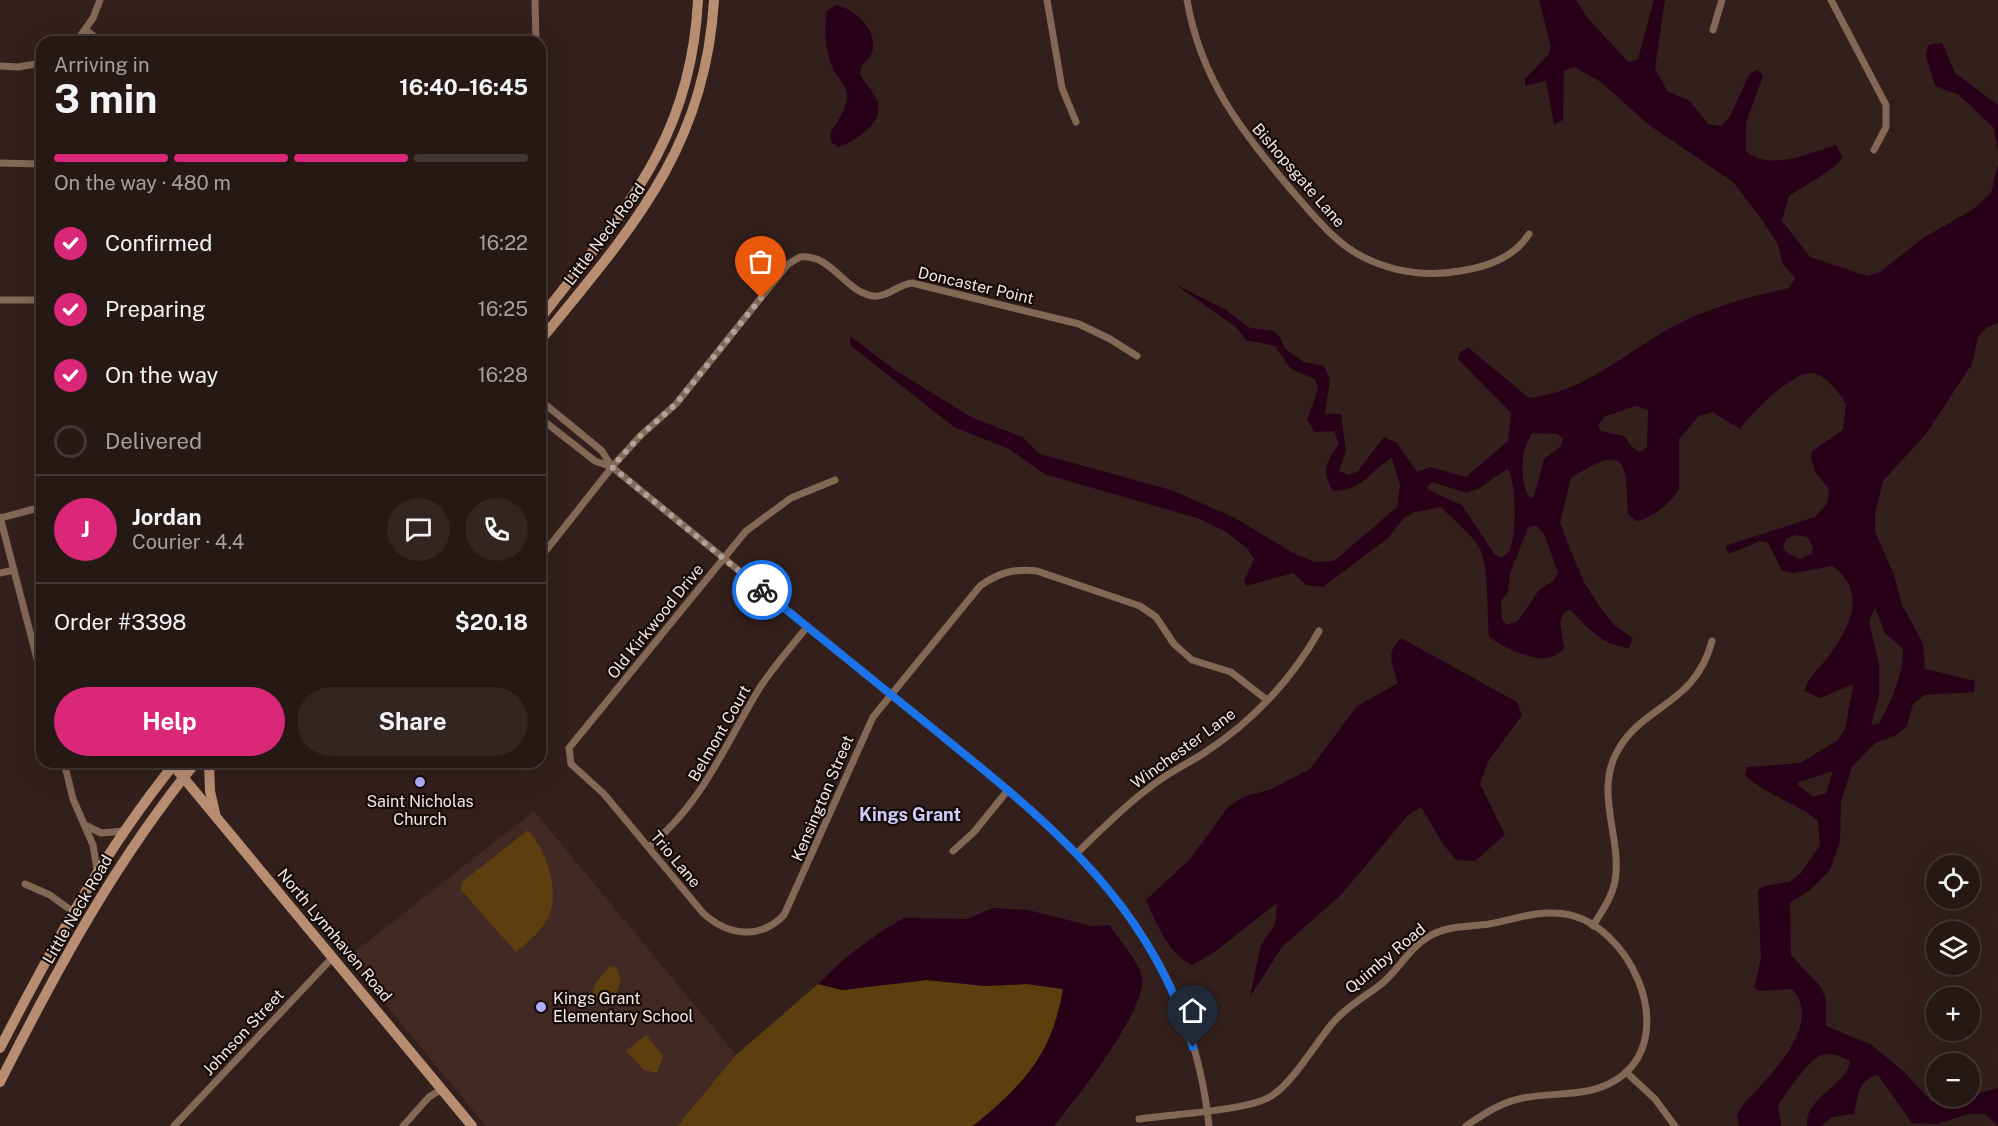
<!DOCTYPE html>
<meta charset="utf-8">
<style>
body{margin:0;font-family:"Public Sans",sans-serif;background:#322522;color:#f1f3f6;height:100vh;display:flex;flex-direction:column;font-size:22px;white-space:nowrap}
*{box-sizing:border-box;margin:0}
p{font-size:20px;color:#a4a0a0}
.icon{flex:none;width:33px;height:33px;fill:none;stroke:currentColor;stroke-width:2;stroke-linecap:round;stroke-linejoin:round}
.map{position:relative;flex:1;overflow:hidden}
.drawer{position:absolute;left:36px;top:36px;width:510px;height:732px;display:flex;flex-direction:column;background:#261815;border-radius:18px;box-shadow:0 6px 24px #0002,0 0 0 2px #423734}
.drawer>*{flex:none}
.controls{position:absolute;left:1926px;top:855px;display:grid;gap:12px}
.controls a{display:grid;place-items:center;width:54px;height:54px;border-radius:50%;background:#261815;box-shadow:0 6px 24px #0002,0 0 0 2px #423734;font-size:30px}
.pin{position:absolute;display:grid;place-items:center;width:51px;height:51px;color:#fff;margin:-62px -26px;border-radius:50% 50% 50% 0;rotate:-45deg;box-shadow:0 0 6px #0007}
.pin .icon{rotate:45deg}
.courier{position:absolute;display:grid;place-items:center;width:60px;height:60px;margin:-30px;border:4px solid #1a73e8;border-radius:50%;background:#fff;color:#222;box-shadow:0 2px 8px #0007}
.headline em{font-style:normal;font-weight:700}
.headline div{display:flex;flex-direction:column-reverse}
.headline{display:flex;align-items:center;justify-content:space-between;height:102px;padding:0 18px}
h1{font-size:39px;font-weight:700;line-height:45px}
.bar{display:grid;grid-template-columns:repeat(4,1fr);gap:9px 6px;align-content:center;height:72px;padding:0 18px}
.bar i{height:8px;border-radius:4px;background:#423734}
.bar .active{background:#db2777}
.bar p{grid-column:span 4}
.line{display:flex;align-items:center;gap:15px;padding:0 18px;border-top:2px solid #423734}
.line div{flex:1}
.round{display:grid;place-items:center;flex:none;width:63px;height:63px;border-radius:32px;background:#322522}
ol{padding:0 18px;list-style:none}
li{display:flex;align-items:center;gap:18px;height:66px}
li p{margin-inline-start:auto}
li .icon{padding:6px;border-radius:50%;background:#db2777;color:#fff;stroke-width:4}
li:last-child{color:#a4a0a0}
li i{width:33px;height:33px;border:3px solid #423734;border-radius:50%}
.action{display:flex;gap:12px;margin-top:auto;padding:12px 18px}
.action a{flex:1;height:69px;border-radius:36px;background:#db2777;color:#fff;font-size:24px;font-weight:700;line-height:69px;text-align:center}
.action a+a{background:#322522;color:#f1f3f6}
.map>svg:first-child{display:block}
.built{fill:#422924}
.green{fill:#5d3f0f}
.water{fill:#280017;fill-rule:evenodd}
.lines{fill:none;stroke-linecap:round;stroke-linejoin:round}
.street{stroke:#836856;stroke-width:7}
.secondary{stroke:#b88d71;stroke-width:10}
.done{stroke:#b0a19d;stroke-width:6;stroke-dasharray:0 10.8}
.route{stroke:#1a73e8;stroke-width:8}
.poi-dot{fill:#b1adfa;stroke:#150c0a;stroke-width:2}
.labels{text-anchor:middle;stroke-width:4.5;stroke-linejoin:round;paint-order:stroke}
.street-label{font-size:16px;fill:#f3e6e3;stroke:#150c0a}
.poi-label{font-size:16px;fill:#f3e6e3;stroke:#150c0a}
.neighbourhood-label{font-size:18px;font-weight:bold;fill:#cecdf9;stroke:#150c0a}
</style>
<div class="map">
<svg width="1998" height="1126" viewBox="0 0 1998 1126">
<rect width="100%" height="100%" fill="#33201c"/>
<path class="built" d="M534 811 736 1055 677 1126H486L347 958Z"/>
<g class="green">
<path d="M528 830C546 851 559 886 550 913 544 930 529 941 516 952L461 890 462 882Z"/>
<path d="M615 966 621 979 616 995 605 1003 592 994 596 982 609 967Z"/>
<path d="M927 980 986 986 1027 984 1063 989C1049 1059 1027 1083 973 1126H677L736 1055 818 984 842 990Z"/>
<path d="M646 1035 663 1056 657 1073 644 1070 626 1051Z"/>
</g>
<g class="water">
<path d="M1539 0H1576L1587 17 1628 62 1638 59 1654 0H1665L1655 68 1667 91 1690 101 1708 124 1721 126 1729 118 1750 73 1758 70 1763 76 1746 123V151C1769 172 1810 153 1836 145L1843 158 1830 170 1789 196 1782 221 1810 257 1867 276 1880 272 1923 238 1972 210 1991 193 1998 164V323L1986 328 1978 337 1972 364 1926 434 1883 481 1875 514V532L1894 575 1902 605 1923 643 1925 669 1975 681 1974 692 1925 695 1913 704 1907 726 1897 735 1875 743 1852 767 1841 802 1840 842 1830 870 1810 890 1790 903 1791 955 1820 986 1826 999V1026L1872 1045 1904 1072 1931 1101 1970 1096 1998 1088V1126L1985 1114H1968L1937 1124 1912 1123 1878 1075C1858 1079 1858 1097 1854 1114L1833 1117 1821 1126H1807C1805 1095 1846 1088 1850 1061 1842 1057 1832 1052 1822 1055 1808 1059 1787 1093 1778 1105L1781 1126H1739L1737 1115 1742 1106C1766 1079 1825 1026 1792 989L1759 991 1754 988 1761 959 1758 890 1764 886 1789 882 1801 873 1820 845 1818 821C1796 802 1765 795 1745 775L1747 767 1800 763 1838 740 1845 729 1853 687 1851 685 1820 698 1805 691C1808 675 1822 667 1831 653 1852 623 1866 592 1833 566L1793 573 1782 571 1768 543 1760 541 1729 554 1725 546 1815 517 1826 505 1829 495 1828 488 1816 473 1811 459 1812 451 1843 430 1846 404C1839 393 1830 380 1817 374 1797 365 1752 413 1740 429L1712 412 1699 416 1679 439V489C1672 502 1650 520 1636 521L1628 514C1626 461 1627 442 1571 478L1560 523 1572 554 1585 584 1602 610 1615 626 1633 638 1629 648C1602 646 1589 628 1570 610L1564 612 1560 622 1564 648C1548 671 1506 649 1489 637 1487 614 1489 568 1480 549 1472 534 1452 519 1441 507L1415 512 1404 518 1388 538 1323 587 1306 585 1293 573 1246 586 1244 581 1254 559 1247 548 1225 531 1197 518 1044 474 1009 449 954 427 850 345V336L895 370 971 417 1022 437 1040 454 1171 490 1235 518 1293 553 1315 562 1334 561 1397 507 1400 485 1392 458C1369 471 1363 491 1333 491 1320 469 1327 463 1339 443L1334 431 1315 432 1307 420 1318 389 1315 379 1291 369 1275 346 1246 340 1237 328 1175 284 1226 310 1250 328 1274 331 1280 337 1285 349 1304 362 1324 366 1330 379 1325 414H1341L1346 451 1339 471 1349 475 1358 471 1384 437 1397 443 1417 472 1430 467 1466 477 1508 441 1511 413 1458 359 1461 351 1469 348 1529 398C1578 393 1619 359 1660 334 1699 310 1744 298 1789 288L1795 278 1782 263 1778 244 1760 217 1733 182 1649 125 1601 82 1574 67 1564 71 1563 120 1554 124 1546 81 1525 86V79L1548 55 1551 47ZM1635 406 1648 410 1647 447 1640 452 1632 447 1624 436 1601 431 1598 426 1604 417ZM1533 433 1557 434 1563 438 1561 446 1544 459 1534 496 1530 498C1519 482 1520 447 1533 433ZM1507 469C1517 477 1517 539 1509 551 1509 552 1502 557 1502 558L1495 555 1462 505 1428 490 1427 487 1432 482 1467 493 1478 489ZM1536 525 1544 534 1558 573 1553 581 1539 590 1518 621 1506 625 1502 619 1501 601 1508 592 1510 573 1528 528ZM1795 535 1807 537 1813 547 1812 554 1800 559 1787 553 1783 547 1786 539ZM1875 608 1885 633 1903 649C1903 675 1892 701 1879 723L1871 725 1879 696V664L1869 621ZM1833 771 1826 793 1813 797 1798 785 1799 782Z"/>
<path d="M836 5C862 10 890 46 861 66L860 74C865 83 875 94 878 103 883 124 854 142 838 147L832 143 830 134C836 122 847 110 847 96 847 87 839 79 834 71 826 55 823 29 827 11Z"/>
<path d="M1942 43 1955 73 1998 105V152L1994 128 1959 95 1935 86 1926 56 1928 45Z"/>
<path d="M1401 638 1517 702 1522 715 1488 762 1480 784 1505 835 1475 861 1456 860 1443 844 1421 807 1408 815 1341 895 1282 947 1250 997 1261 945 1275 925 1277 903 1213 953 1192 965C1169 955 1156 923 1146 900L1191 858 1228 807 1245 796 1269 790 1310 769 1357 706 1398 683C1392 664 1385 653 1401 638Z"/>
<path d="M993 908 1028 910 1092 926 1109 925C1117 936 1139 963 1142 976 1148 1009 1076 1099 1054 1126H973C1021 1087 1054 1053 1063 989L1027 984 986 986 927 980 842 990 818 984 844 959 880 932 904 918 967 919Z"/>
</g>
<g class="lines">
<g class="street">
<path d="M535 0 536 42"/>
<path d="M1047 0 1062 88 1076 122"/>
<path d="M1187 0C1201 81 1242 131 1293 192 1314 216 1334 242 1363 257 1393 272 1426 277 1460 271 1487 267 1514 258 1529 234"/>
<path d="M1831 0 1886 105V127L1874 150"/>
<path d="M86 30 101 42"/>
<path d="M1713 30 1722 0"/>
<path d="M76 42 93 18 100 0"/>
<path d="M0 66 18 67 42 63"/>
<path d="M0 163 42 164"/>
<path d="M0 300H42"/>
<path d="M540 400 602 451 612 467C701 540 790 613 879 685 1031 809 1187 912 1209 1126"/>
<path d="M540 418 595 461 612 467"/>
<path d="M835 480 791 498 746 531 569 748 571 764 604 794 703 913C728 936 760 940 784 915L873 717 980 586C998 573 1014 568 1037 571L1140 606 1156 617 1174 644 1192 660 1231 672 1267 700"/>
<path d="M0 517 42 678"/>
<path d="M0 518 42 507"/>
<path d="M540 558 612 467 640 436 676 404 788 264 800 257C831 253 845 292 873 296 887 298 899 284 912 283L1079 324 1110 339 1137 356"/>
<path d="M0 573 14 570"/>
<path d="M64 762 73 799 93 845 97 870"/>
<path d="M87 826 101 833 124 831"/>
<path d="M649 847C704 801 723 748 759 689 773 667 791 647 807 627"/>
<path d="M953 851 974 832 1008 790"/>
<path d="M1077 853C1100 831 1123 807 1149 788 1167 773 1188 764 1207 751 1252 722 1293 678 1319 631"/>
<path d="M25 884 50 895 72 911"/>
<path d="M1593 926C1601 912 1612 898 1615 881 1622 841 1597 798 1614 758 1638 704 1694 709 1712 641"/>
<path d="M1626 1072 1655 1099 1675 1126"/>
<path d="M1139 1119C1171 1114 1250 1111 1273 1095 1294 1080 1314 1046 1331 1025 1345 1008 1363 998 1380 985 1398 971 1408 949 1428 937 1447 925 1468 927 1489 924 1517 919 1535 910 1565 914 1629 924 1678 1030 1623 1075 1593 1099 1558 1091 1523 1098 1501 1102 1484 1114 1466 1126"/>
<path d="M174 1126 333 957"/>
<path d="M403 1126 429 1097 442 1089"/>
</g>
<g class="secondary">
<path d="M540 319C622 212 691 143 698 0"/>
<path d="M540 341C630 230 705 150 714 0"/>
<path d="M209 762 210 791 215 813"/>
<path d="M173 765 472 1126"/>
<path d="M0 1048C52 948 104 850 176 762"/>
<path d="M0 1082C57 969 116 860 196 762"/>
</g>
</g>
<g class="lines">
<path class="done" d="M761 298 676 404 640 436 612 467 762 590"/>
<path class="route" d="M762 590C820 637 878 684 936 731 1048 822 1150 902 1193 1047"/>
</g>
<g class="poi-dot">
<circle cx="420" cy="782" r="6"/>
<circle cx="541" cy="1007" r="6"/>
</g>
<g class="labels">
<g class="street-label">
<text transform="translate(1299 175) rotate(49)" y="6">Bishopsgate Lane</text>
<text transform="translate(604 234) rotate(-53)" y="6">Little Neck Road</text>
<text transform="translate(976 285) rotate(13)" y="6">Doncaster Point</text>
<text transform="translate(655 621) rotate(-51)" y="6">Old Kirkwood Drive</text>
<text transform="translate(719 733) rotate(-60)" y="6">Belmont Court</text>
<text transform="translate(1183 748) rotate(-36)" y="6">Winchester Lane</text>
<text transform="translate(822 798) rotate(-67)" y="6">Kensington Street</text>
<text transform="translate(676 859) rotate(50)" y="6">Trio Lane</text>
<text transform="translate(77 909) rotate(-60)" y="6">Little Neck Road</text>
<text transform="translate(335 935) rotate(50)" y="6">North Lynnhaven Road</text>
<text transform="translate(1385 958) rotate(-40)" y="6">Quimby Road</text>
<text transform="translate(243 1032) rotate(-47)" y="6">Johnson Street</text>
</g>
<g class="poi-label">
<text x="420" y="807">Saint Nicholas<tspan x="420" dy="18">Church</tspan></text>
<text x="553" y="1004" text-anchor="start">Kings Grant<tspan x="553" dy="18">Elementary School</tspan></text>
</g>
<g class="neighbourhood-label">
<text x="910" y="821">Kings Grant</text>
</g>
</g>
</svg>
<div class="controls">
<a><svg class="icon" aria-label="locate" viewBox="0 0 24 24"><circle cx="12" cy="12" r="6"/><path d="M12 2v4M12 18v4M2 12h4M18 12h4"/></svg></a>
<a><svg class="icon" aria-label="layers" viewBox="0 0 24 24"><path d="M12 4l9 5-9 5-9-5zM3 14l9 5 9-5"/></svg></a>
<a>+</a>
<a>−</a>
</div>
<div class="pin" style="left:761px;top:298px;background:#ea580c"><svg class="icon" aria-label="bag" viewBox="0 0 24 24"><path d="M5 8h14l-1 12H6zM9 8a3 3 0 0 1 6 0"/></svg></div>
<div class="pin" style="left:1193px;top:1047px;background:#1f2937"><svg class="icon" aria-label="home" viewBox="0 0 24 24"><path d="M3 11l9-7 9 7M6 9v11h12V9"/></svg></div>
<div class="courier" style="left:762px;top:590px"><svg class="icon" aria-label="bike" viewBox="0 0 24 24"><circle cx="6" cy="16" r="4"/><circle cx="18" cy="16" r="4"/><path d="M6 16l4-8h5l3 8M10 8l3 8H6M13 5h3"/></svg></div>
<section class="drawer">
<div class="headline"><div><h1>3 min</h1><p>Arriving in</p></div><em>16:40–16:45</em></div>
<div class="bar"><i class="active"></i><i class="active"></i><i class="active"></i><i></i><p>On the way · 480 m</p></div>
<ol>
<li><svg class="icon" aria-label="check" viewBox="0 0 24 24"><path d="M5 12l5 5 9-10"/></svg>Confirmed<p>16:22</p></li>
<li><svg class="icon" aria-label="check" viewBox="0 0 24 24"><path d="M5 12l5 5 9-10"/></svg>Preparing<p>16:25</p></li>
<li><svg class="icon" aria-label="check" viewBox="0 0 24 24"><path d="M5 12l5 5 9-10"/></svg>On the way<p>16:28</p></li>
<li><i></i>Delivered</li>
</ol>
<div class="line" style="height:108px"><b class="round" style="background:#db2777;color:#fff">J</b><div><b>Jordan</b><p>Courier · 4.4</p></div><a class="round"><svg class="icon" aria-label="chat" viewBox="0 0 24 24"><path d="M4 5h16v11H9l-5 4z"/></svg></a><a class="round"><svg class="icon" aria-label="phone" viewBox="0 0 24 24"><path d="M5 4h4l2 5-3 2q2 4 5 5l2-3 5 2v4C11 20 4 13 5 4z"/></svg></a></div>
<div class="line" style="height:78px"><div>Order #3398</div><b>$20.18</b></div>
<div class="action"><a>Help</a><a>Share</a></div>
</section>
</div>
